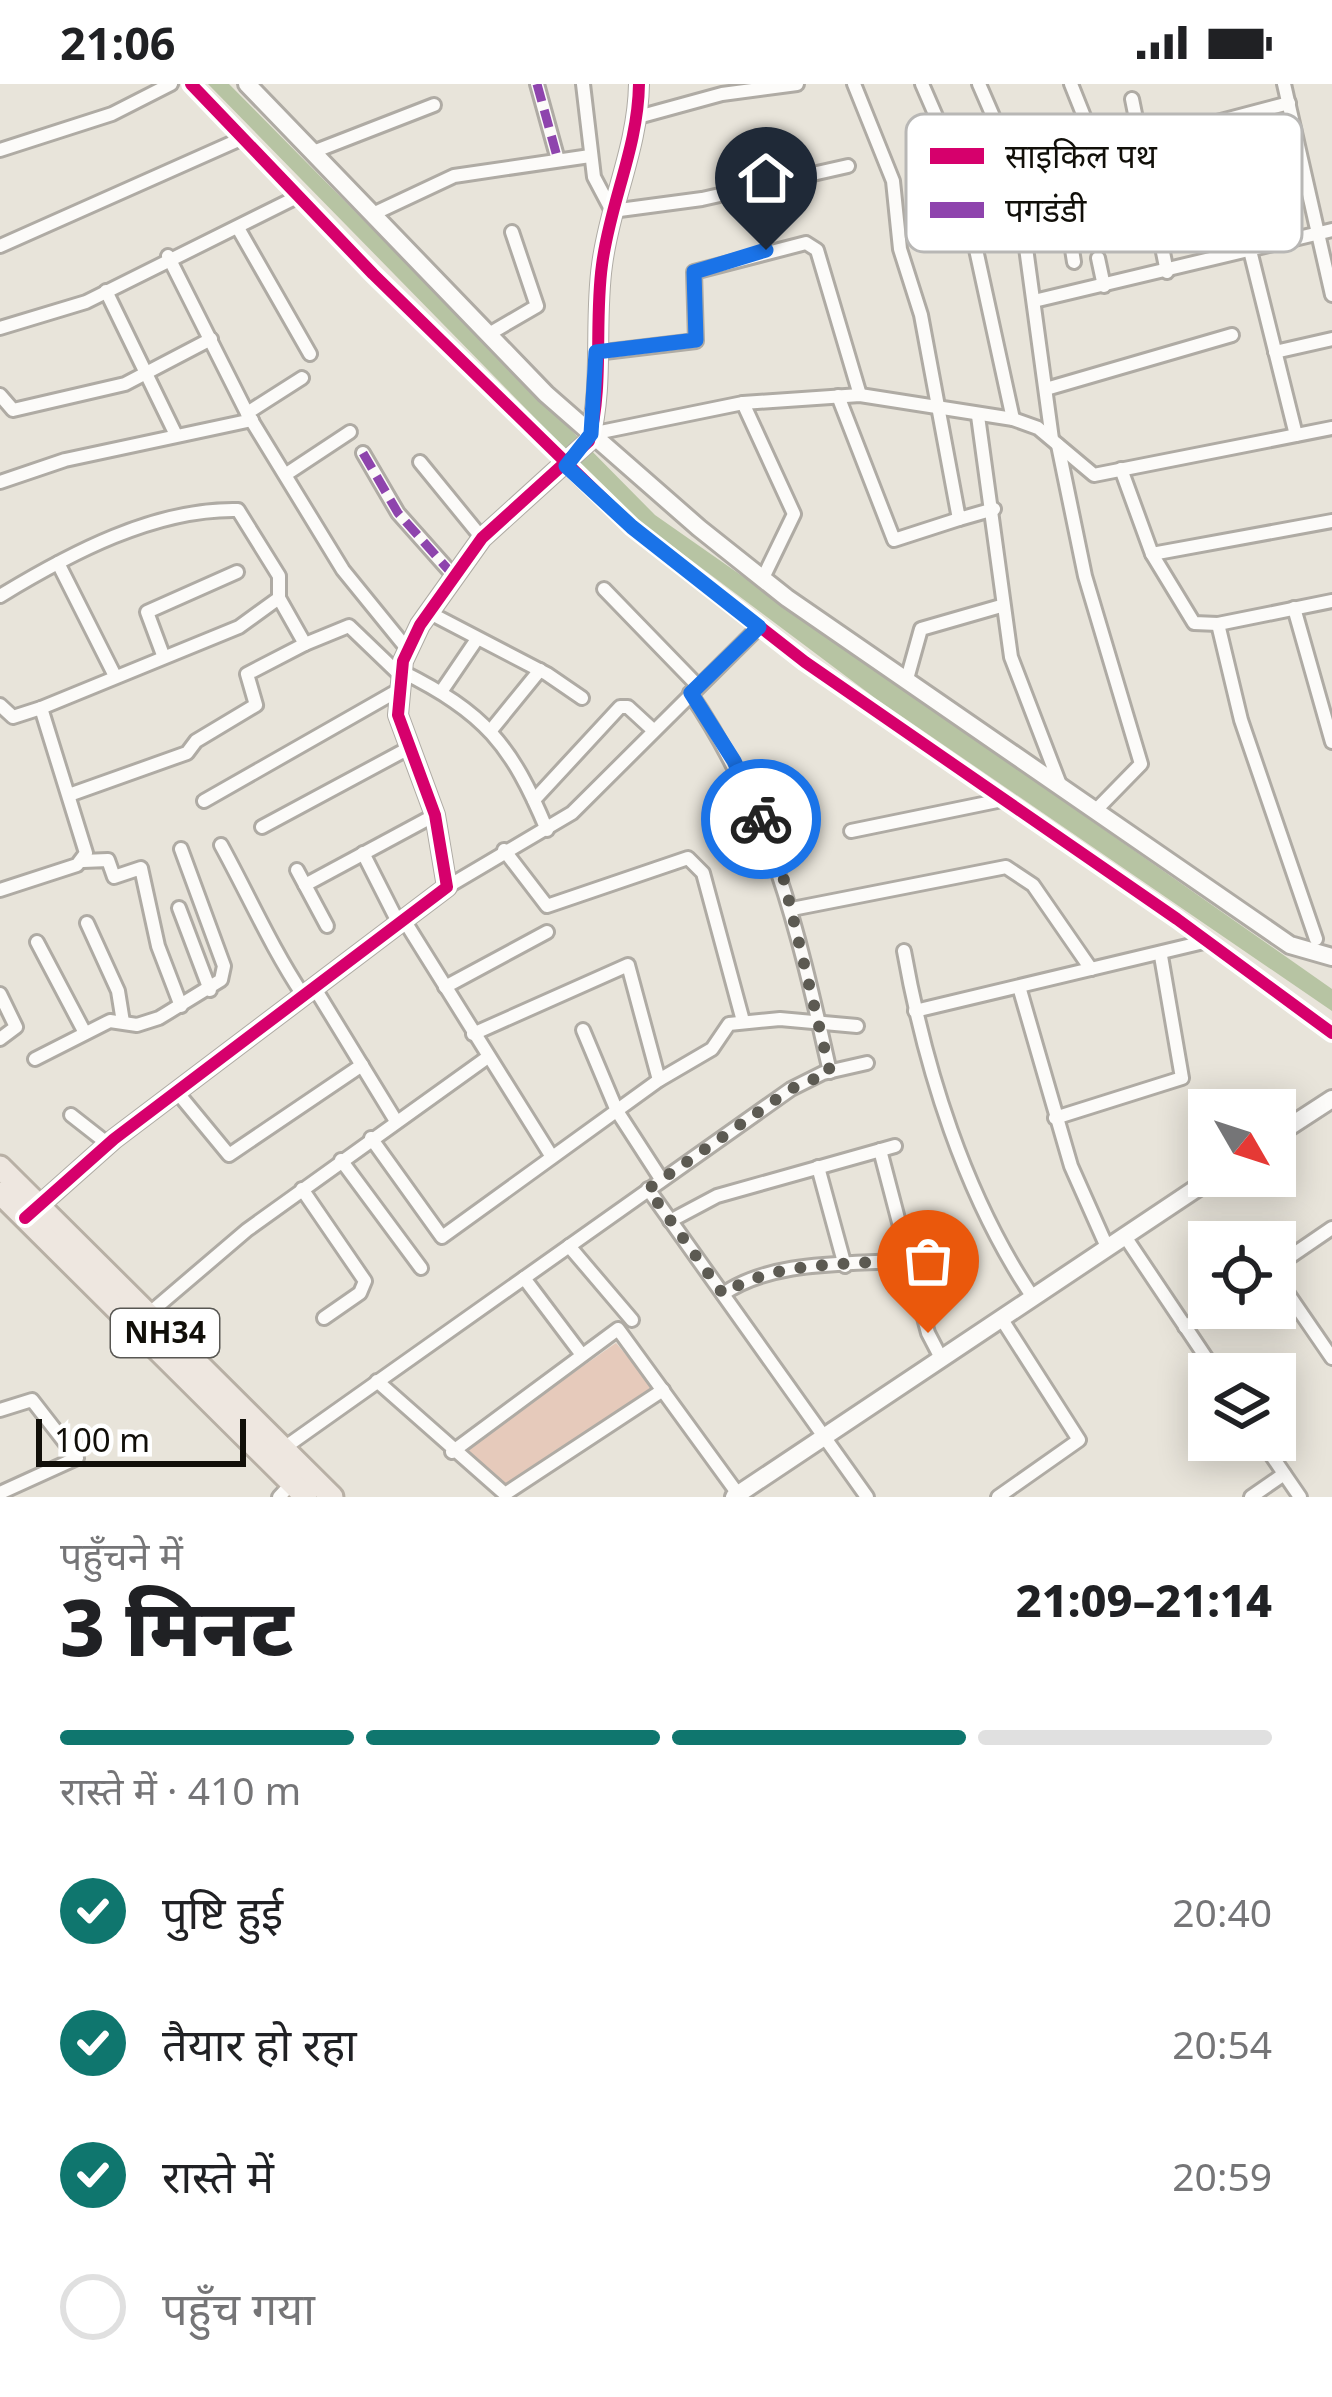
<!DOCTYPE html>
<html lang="hi">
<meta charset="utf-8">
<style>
body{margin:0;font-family:"Noto Sans","Noto Sans Devanagari",sans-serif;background:#f2f2f2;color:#202124;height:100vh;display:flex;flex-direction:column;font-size:45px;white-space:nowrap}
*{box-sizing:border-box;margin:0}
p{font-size:39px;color:#757577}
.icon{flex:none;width:66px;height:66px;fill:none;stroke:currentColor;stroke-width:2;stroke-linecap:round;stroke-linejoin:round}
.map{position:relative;height:1413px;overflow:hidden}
.drawer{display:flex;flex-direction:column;background:#fff;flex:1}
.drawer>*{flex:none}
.needle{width:78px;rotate:129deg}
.controls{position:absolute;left:1188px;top:1005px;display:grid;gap:24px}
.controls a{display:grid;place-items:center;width:108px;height:108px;border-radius:0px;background:#fff;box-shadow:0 6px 30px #0003;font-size:60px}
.scale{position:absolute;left:36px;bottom:30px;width:210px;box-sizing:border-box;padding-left:12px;border:6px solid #110f09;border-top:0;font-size:33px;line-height:42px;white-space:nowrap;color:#110f09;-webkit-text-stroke:9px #fff;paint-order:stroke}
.pin{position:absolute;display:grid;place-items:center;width:102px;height:102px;color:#fff;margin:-123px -51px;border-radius:50% 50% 50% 0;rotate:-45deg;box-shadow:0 0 12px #0007}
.pin .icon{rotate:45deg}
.courier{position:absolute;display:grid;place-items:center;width:120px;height:120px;margin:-60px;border:9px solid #1a73e8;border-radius:50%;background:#fff;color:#222;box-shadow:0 3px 15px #0007}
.head em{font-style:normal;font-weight:800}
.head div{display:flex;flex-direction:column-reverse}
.head{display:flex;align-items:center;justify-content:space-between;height:204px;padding:0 60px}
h1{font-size:78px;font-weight:800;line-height:90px}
.bar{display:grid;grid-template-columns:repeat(4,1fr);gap:18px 12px;align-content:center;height:144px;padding:0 60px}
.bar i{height:15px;border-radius:9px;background:#e0e0e0}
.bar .active{background:#0f766e}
.bar p{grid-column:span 4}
ol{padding:0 60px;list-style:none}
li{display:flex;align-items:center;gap:36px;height:132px}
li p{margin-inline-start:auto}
li .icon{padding:12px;border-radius:50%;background:#0f766e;color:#fff;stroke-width:4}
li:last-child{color:#757577}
li i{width:66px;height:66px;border:6px solid #e0e0e0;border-radius:50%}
.status{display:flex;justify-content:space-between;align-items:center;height:84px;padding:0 60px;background:#fff;direction:ltr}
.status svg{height:33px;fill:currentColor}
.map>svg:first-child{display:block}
.green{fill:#e6cabb}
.water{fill:#b7c4a3}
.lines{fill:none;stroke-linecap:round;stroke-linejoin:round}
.street-casing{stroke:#afaba4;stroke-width:18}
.secondary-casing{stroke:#afaba4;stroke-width:22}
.highway-casing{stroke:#b8b0a5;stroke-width:27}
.street{stroke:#fcfbf9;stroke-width:12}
.secondary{stroke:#fcfbf9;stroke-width:16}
.highway{stroke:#eee7e0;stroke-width:21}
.quiet{stroke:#8e44ad;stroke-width:9;stroke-dasharray:18 9;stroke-linecap:butt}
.cycleway-casing{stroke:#fff;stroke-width:20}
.cycleway{stroke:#d6006c;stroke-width:12}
.done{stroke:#5c5a52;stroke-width:12;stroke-dasharray:0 21.6}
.route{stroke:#1a73e8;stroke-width:15}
.labels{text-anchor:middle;stroke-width:9;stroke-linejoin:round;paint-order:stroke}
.shield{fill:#fff;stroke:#585753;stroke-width:3}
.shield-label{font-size:30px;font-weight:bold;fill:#110f09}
.key{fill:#fff;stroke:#b8b7b5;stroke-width:3}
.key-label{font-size:33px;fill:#110f09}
</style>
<div class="status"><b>21:06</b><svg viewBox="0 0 49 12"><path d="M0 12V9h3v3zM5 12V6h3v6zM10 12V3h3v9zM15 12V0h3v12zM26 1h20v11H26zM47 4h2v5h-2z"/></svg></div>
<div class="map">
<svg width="1332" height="1413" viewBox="0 0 1332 1413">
<rect width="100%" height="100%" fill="#e8e4da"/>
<path class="green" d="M616 1259 652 1302 645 1310 503 1402 467 1369 470 1361Z"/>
<path class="water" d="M208 0H229L655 431 1332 905V927L875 614 628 429Z"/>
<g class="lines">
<defs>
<g id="street">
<path d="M191 0 373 190 632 443 805 578 1177 835 1332 949"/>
<path d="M537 0 558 76"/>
<path d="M583 0 594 93 612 127 702 115 848 82"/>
<path d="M854 0 893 97 900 165 921 231 959 435 994 425"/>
<path d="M922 0 958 83 1013 335"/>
<path d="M979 0 1015 83 1052 355"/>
<path d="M1071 0 1085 35"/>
<path d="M1284 0 1332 211"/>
<path d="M1132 15 1167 188"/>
<path d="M638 33 722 10 797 0"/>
<path d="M1218 38 1296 351"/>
<path d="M1141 58 1289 19"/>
<path d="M0 66 112 30 171 0"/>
<path d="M313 68 434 21"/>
<path d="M1063 109 1074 178"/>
<path d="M968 122 1149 94"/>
<path d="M373 130 454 92 590 72"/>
<path d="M238 144 310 270"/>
<path d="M0 162 243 54"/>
<path d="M168 172 247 329 343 486 408 566"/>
<path d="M1098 174 1104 202"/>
<path d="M106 207 176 351"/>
<path d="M1034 217 1332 146"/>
<path d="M0 244 86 218 297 113"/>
<path d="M489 250 537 222 512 148"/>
<path d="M1275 268 1332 255"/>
<path d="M596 269 696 257 694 188 806 159 817 166 860 311"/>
<path d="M1046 305 1232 251"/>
<path d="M0 311 13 326 125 300 211 255"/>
<path d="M838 312 894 456 959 435"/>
<path d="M743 319 794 430 763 494"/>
<path d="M247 329 302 294"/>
<path d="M978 332 1011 573 1059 698"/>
<path d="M591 350 743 319 860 311 1013 335 1038 344 1094 391 1332 344"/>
<path d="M1058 361 1085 492 1141 680 1097 725"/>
<path d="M363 369 398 429 454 492"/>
<path d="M420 378 482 454"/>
<path d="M1121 385 1152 470 1194 539 1218 540 1332 517"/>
<path d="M288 389 350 348"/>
<path d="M0 398 65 376 252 336"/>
<path d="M1152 470 1332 437"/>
<path d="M58 479 115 592"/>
<path d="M604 505 698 602"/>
<path d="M0 512C69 470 155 424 238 426L279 492V514L305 560 349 542 400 591"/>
<path d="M1294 524 1332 658"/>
<path d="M428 528 547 590 582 614"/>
<path d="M1218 540 1241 636 1316 855"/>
<path d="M163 571 147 528 237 488"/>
<path d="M401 587C485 629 511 660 547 746"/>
<path d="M907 595 921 545 1001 522"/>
<path d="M441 608 477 555"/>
<path d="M690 609C772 730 798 847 830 988"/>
<path d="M0 621 13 633 41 624 239 543 279 514"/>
<path d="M492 645 540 586"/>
<path d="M69 711 187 669 196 657 256 621 247 590 305 560"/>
<path d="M534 716 620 623H628L653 646"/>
<path d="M204 717 397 607"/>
<path d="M262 743 409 664"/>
<path d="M851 747 1002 716"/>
<path d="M221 761C249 812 271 863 303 911"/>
<path d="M504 766 547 822 688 774 703 789 743 937"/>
<path d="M363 769 399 840"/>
<path d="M83 777 108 776 114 793 141 784 158 862 181 922"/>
<path d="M297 786 327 842"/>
<path d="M305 801 435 731"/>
<path d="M447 803 572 729 759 543"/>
<path d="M0 806 77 781 86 769 41 624"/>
<path d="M179 824 210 906"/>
<path d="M792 825 1006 783 1033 801 1091 885"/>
<path d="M404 836 552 1073"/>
<path d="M87 839 118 907 123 938"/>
<path d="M37 858 85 949"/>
<path d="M904 867C925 985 965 1112 1032 1212"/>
<path d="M314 903 396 1037"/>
<path d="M445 903 547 848"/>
<path d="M1020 906 1071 1082 1107 1163"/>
<path d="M0 910 16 943 0 955"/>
<path d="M915 927 1208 857"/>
<path d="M583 946 617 1027 661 1095"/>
<path d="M473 950 628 881 659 996"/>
<path d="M35 975 110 937 137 941 159 934 221 896 224 882 181 765"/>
<path d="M177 1008 229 1071 362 981"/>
<path d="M71 1031 108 1060"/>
<path d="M1055 1034 1182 994 1161 872"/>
<path d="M371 1054 442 1153 659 996 712 965 729 940 780 935 857 942"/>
<path d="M880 1066 928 1249 941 1274"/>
<path d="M341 1076 421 1184"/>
<path d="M818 1083 845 1182"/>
<path d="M302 1105 365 1197 360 1209 324 1234"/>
<path d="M648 1105 867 1413"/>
<path d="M670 1137 717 1112 895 1062"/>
<path d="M1124 1151 1217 1290"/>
<path d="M569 1162 632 1236"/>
<path d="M1275 1183 1332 1144"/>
<path d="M1275 1191 1332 1274"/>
<path d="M524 1194 582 1271"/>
<path d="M723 1210C774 1175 850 1181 910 1176"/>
<path d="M145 1233 247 1146 488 973"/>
<path d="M1185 1243 1214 1224"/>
<path d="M377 1297 505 1410 663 1306"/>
<path d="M0 1326 32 1316 77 1374 0 1409"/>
<path d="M1261 1356 1300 1413"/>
<path d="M284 1364 791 1005 823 989 867 979"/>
<path d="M452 1368 618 1245 738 1410"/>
<path d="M279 1413 292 1399"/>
<path d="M998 1413 1079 1356 1001 1234"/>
<path d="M1251 1413 1284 1390"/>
</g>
<g id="secondary">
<path d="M247 0 546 310 699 444 787 514 1290 861 1332 873"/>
<path d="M1275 1052 1332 1015"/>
<path d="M33 1127 114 1055 447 803 435 731 398 631 403 577 420 541 482 454 589 357C604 302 594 238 602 181 610 118 638 64 639 0"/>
<path d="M734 1413 1215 1092"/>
</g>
<g id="highway">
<path d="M0 1083 332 1413"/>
<path d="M0 1109 306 1413"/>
</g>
</defs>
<use href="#street" class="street-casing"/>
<use href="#secondary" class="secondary-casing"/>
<use href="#highway" class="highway-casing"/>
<use href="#street" class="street"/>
<use href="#secondary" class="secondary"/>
<use href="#highway" class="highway"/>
<g class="quiet">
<path d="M537 0 558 76"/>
<path d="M363 369 398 429 454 492"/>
</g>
<defs>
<g id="cycleway">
<path d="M191 0 373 190 632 443 805 578 1177 835 1332 949"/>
<path d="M25 1134 114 1055 447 803 435 731 398 631 403 577 420 541 482 454 589 357C604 302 594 238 602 181 610 118 638 64 639 0"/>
</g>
</defs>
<use href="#cycleway" class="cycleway-casing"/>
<use href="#cycleway" class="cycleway"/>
</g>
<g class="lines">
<path class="done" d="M761 735 782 788 830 988 791 1005 648 1105 723 1210C774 1176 850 1181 910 1176L928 1249"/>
<path class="route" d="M761 735 734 677 691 609 759 543 632 443 566 382 591 350 596 268 696 256 694 188 766 166"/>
</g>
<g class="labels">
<rect class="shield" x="111" y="1225" width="108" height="48" rx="9"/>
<g class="shield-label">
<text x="165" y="1259">NH34</text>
</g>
</g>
<rect x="906" y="30" width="396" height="138" rx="18" class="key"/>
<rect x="930" y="64" width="54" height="16" fill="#d6006c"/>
<rect x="930" y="118" width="54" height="16" fill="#8e44ad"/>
<g class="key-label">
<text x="1005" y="84">साइकिल पथ</text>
<text x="1005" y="138">पगडंडी</text>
</g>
</svg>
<div class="controls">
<a><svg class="needle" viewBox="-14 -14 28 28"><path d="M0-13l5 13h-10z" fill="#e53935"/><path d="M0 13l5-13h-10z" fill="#757577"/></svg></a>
<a><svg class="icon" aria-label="locate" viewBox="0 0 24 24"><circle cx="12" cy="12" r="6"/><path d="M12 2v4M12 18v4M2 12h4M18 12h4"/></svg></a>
<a><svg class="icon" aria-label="layers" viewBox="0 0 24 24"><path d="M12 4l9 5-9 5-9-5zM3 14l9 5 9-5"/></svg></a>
</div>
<div class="scale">100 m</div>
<div class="pin" style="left:928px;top:1249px;background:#ea580c"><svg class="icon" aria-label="bag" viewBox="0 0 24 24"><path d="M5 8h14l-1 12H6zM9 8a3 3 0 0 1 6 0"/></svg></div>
<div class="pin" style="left:766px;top:166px;background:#1f2937"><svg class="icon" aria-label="home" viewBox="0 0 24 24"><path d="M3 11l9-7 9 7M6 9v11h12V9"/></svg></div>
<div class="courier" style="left:761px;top:735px"><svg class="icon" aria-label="bike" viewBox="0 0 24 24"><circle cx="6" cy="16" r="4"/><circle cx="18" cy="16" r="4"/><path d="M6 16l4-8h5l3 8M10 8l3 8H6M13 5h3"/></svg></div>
</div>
<section class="drawer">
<div class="head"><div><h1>3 मिनट</h1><p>पहुँचने में</p></div><em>21:09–21:14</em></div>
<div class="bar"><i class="active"></i><i class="active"></i><i class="active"></i><i></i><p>रास्ते में · 410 m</p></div>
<ol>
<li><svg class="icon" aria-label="check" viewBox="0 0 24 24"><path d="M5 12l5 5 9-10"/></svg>पुष्टि हुई<p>20:40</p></li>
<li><svg class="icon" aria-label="check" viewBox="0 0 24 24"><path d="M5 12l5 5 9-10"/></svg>तैयार हो रहा<p>20:54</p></li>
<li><svg class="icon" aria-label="check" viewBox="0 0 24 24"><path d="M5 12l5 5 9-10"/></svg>रास्ते में<p>20:59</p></li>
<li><i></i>पहुँच गया</li>
</ol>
</section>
